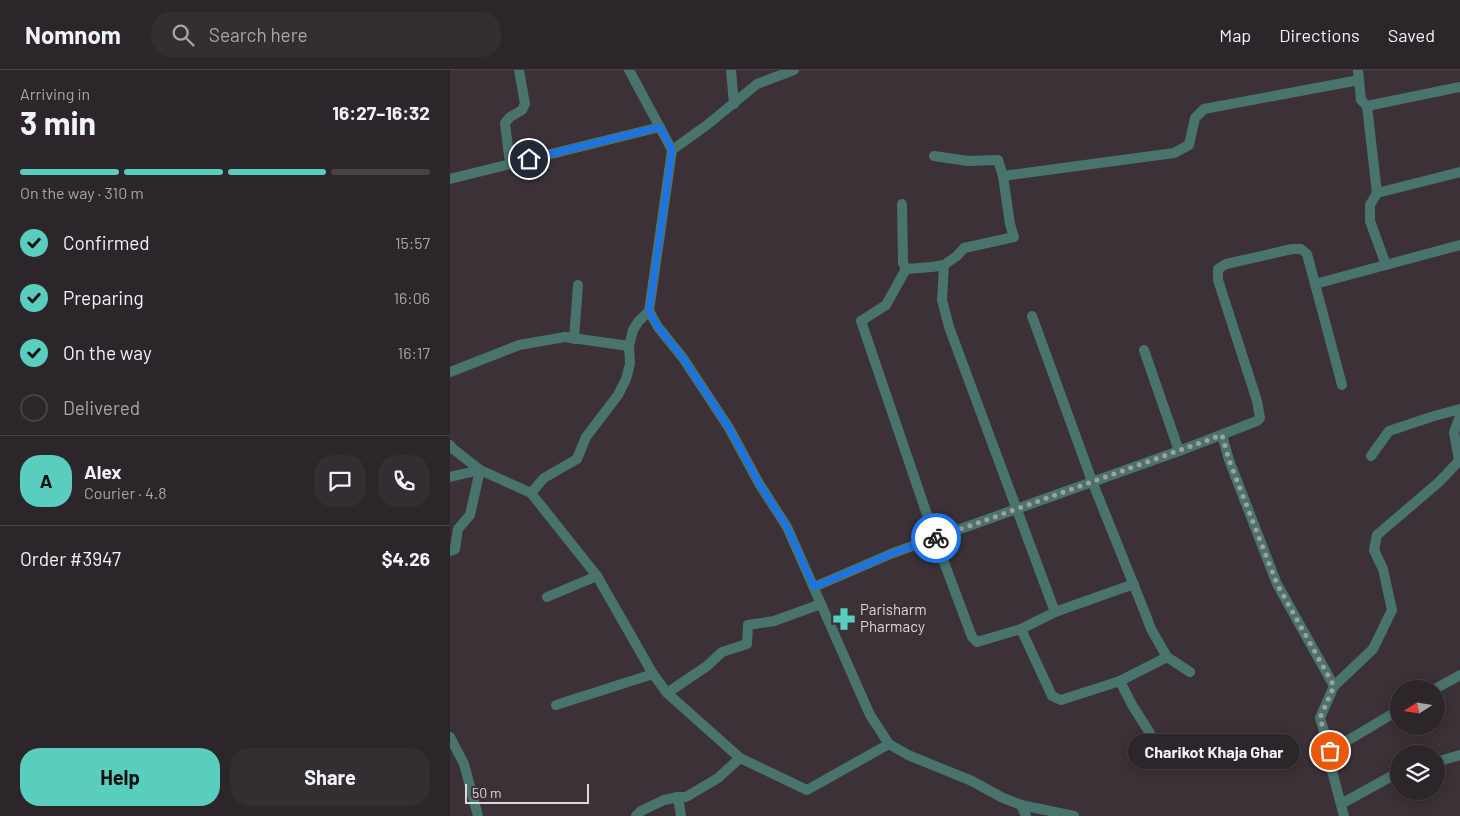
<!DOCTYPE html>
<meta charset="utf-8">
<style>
body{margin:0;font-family:Barlow,sans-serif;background:#342d31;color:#f1f3f6;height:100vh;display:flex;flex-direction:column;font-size:19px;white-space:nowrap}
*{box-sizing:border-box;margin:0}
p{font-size:16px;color:#a6a5a8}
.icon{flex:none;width:28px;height:28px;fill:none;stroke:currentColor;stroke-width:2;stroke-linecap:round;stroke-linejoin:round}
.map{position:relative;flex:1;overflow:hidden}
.panel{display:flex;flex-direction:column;background:#2c2529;width:450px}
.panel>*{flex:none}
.needle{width:32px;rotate:258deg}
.buttons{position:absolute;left:940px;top:610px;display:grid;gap:10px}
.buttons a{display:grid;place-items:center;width:55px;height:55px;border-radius:50%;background:#2c2529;box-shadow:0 2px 12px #0003,0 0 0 1px #484246;font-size:25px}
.scale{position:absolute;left:15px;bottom:12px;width:124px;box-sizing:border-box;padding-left:5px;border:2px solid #ddd6da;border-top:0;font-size:14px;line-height:18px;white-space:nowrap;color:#ddd6da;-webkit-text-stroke:4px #3b3137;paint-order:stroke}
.pin{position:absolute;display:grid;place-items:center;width:42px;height:42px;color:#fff;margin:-21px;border:2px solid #fff;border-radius:50%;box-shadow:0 1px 5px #0007}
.courier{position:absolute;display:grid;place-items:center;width:50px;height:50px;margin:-25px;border:4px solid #1a73e8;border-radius:50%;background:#fff;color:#222;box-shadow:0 1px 6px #0007}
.bubble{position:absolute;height:35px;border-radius:18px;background:#2c2529;box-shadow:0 2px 12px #0003,0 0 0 1px #484246;font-size:16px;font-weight:700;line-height:35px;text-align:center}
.summary em{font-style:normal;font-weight:700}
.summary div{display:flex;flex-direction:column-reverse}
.summary{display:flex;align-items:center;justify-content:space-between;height:85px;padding:0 20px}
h1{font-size:32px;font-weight:700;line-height:38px}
.bar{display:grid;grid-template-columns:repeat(4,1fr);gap:8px 5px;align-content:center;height:60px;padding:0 20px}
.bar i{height:6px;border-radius:4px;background:#484246}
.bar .active{background:#59cebe}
.bar p{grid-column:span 4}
.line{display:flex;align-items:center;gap:12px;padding:0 20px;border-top:1px solid #484246}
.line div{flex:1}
.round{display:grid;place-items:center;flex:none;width:52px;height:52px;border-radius:20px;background:#342d31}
ol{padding:0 20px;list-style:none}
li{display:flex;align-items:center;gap:15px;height:55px}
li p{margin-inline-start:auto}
li .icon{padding:5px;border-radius:50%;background:#59cebe;color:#111;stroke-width:4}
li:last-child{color:#a6a5a8}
li i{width:28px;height:28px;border:2px solid #484246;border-radius:50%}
.button{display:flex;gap:10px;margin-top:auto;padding:10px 20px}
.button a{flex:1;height:58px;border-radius:20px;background:#59cebe;color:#111;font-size:20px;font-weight:700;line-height:58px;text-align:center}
.button a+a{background:#342d31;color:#f1f3f6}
header{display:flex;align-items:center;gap:30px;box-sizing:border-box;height:70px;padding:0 25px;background:#2c2529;border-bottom:1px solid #484246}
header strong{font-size:24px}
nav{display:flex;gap:28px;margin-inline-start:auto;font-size:18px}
.search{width:350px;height:45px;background:#342d31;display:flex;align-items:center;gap:12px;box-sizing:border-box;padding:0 18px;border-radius:20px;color:#a6a5a8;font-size:19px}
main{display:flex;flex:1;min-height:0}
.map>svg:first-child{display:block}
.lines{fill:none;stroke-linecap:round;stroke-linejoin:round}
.street{stroke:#49746d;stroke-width:10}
.done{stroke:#a49ca1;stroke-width:5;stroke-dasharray:0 9}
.route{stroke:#1a73e8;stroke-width:6}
.labels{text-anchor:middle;stroke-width:4;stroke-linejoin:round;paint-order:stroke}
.poi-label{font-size:15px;fill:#ddd6da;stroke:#3b3137;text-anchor:start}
</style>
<header>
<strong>Nomnom</strong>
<div class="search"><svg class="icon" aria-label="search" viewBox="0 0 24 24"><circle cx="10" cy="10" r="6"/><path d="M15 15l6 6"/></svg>Search here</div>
<nav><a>Map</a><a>Directions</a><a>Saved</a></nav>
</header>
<main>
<section class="panel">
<div class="summary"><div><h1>3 min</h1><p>Arriving in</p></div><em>16:27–16:32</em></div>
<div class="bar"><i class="active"></i><i class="active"></i><i class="active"></i><i></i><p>On the way · 310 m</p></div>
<ol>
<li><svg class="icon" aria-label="check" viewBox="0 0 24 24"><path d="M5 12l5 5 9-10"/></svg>Confirmed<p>15:57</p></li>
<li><svg class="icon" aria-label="check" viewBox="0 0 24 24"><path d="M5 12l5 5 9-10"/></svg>Preparing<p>16:06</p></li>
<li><svg class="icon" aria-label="check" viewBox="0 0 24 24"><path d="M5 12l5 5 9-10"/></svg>On the way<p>16:17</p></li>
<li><i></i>Delivered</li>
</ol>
<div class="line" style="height:90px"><b class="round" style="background:#59cebe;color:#111">A</b><div><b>Alex</b><p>Courier · 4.8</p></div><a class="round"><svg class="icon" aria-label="chat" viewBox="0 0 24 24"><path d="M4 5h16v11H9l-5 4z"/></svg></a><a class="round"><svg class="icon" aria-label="phone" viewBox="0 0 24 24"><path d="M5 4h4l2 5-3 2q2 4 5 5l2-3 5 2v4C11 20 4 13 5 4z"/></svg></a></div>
<div class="line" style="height:65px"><div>Order #3947</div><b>$4.26</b></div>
<div class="button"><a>Help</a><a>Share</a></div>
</section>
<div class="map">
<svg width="1010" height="746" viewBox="0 0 1010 746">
<rect width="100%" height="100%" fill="#3b3137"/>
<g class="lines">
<g class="street">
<path d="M179 0 222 80 199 241 208 257 233 288 279 358 310 415 337 457 420 645 439 674 458 685 522 711 551 727 571 735 576 746"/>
<path d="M281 0 284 34"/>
<path d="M909 10 911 30 917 36 1010 17"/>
<path d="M917 36 927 123"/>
<path d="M222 80 257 55 307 14 344 0"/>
<path d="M484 86 518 91 548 90 553 106"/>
<path d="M60 94 55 53 60 47 72 40 75 34 69 0"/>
<path d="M0 109 210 57"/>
<path d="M452 134 453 193 456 199 482 197 494 195 507 186 514 178 564 167 560 154 553 106 724 83 739 75 745 48 754 39 909 10 908 0"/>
<path d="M936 195 920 151V135L927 123 1010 102"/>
<path d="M456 199 436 235 411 251 485 468 522 567 527 572 571 559 605 542 499 257 492 230 494 195"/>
<path d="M865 214 1010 175"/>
<path d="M582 246 642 411 695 543 701 559 717 587 740 602"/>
<path d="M124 269 128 215"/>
<path d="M694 280 729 381"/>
<path d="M0 302 69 275 115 267 179 276"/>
<path d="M772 365 779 390 827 514 884 616"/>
<path d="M0 375 2 378 30 400 81 423 147 506 203 604 217 623 290 688 357 720 439 674"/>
<path d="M921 386 939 361 984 346 1010 339"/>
<path d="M0 407 30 400 20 445 8 459 5 479 0 481"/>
<path d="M81 423 94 408 127 389 136 367 168 325 176 309 180 294 179 276 183 260 188 252 199 241"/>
<path d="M364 517 443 483 729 381 807 351 810 348 807 331 768 210V199L776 194 842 179H851L857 184 892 315"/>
<path d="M97 527 147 506"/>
<path d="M605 542 684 514"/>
<path d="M571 559 602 626 611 630 670 611 717 587"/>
<path d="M670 611 682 635 700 663"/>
<path d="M985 619 1010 605"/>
<path d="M217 623 257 596 272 582 297 574 298 555 324 551 371 534"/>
<path d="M106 635 203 604"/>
<path d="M0 667 14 694 28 746"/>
<path d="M880 681 949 640"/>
<path d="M986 692 1010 685"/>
<path d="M228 727 231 746"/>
<path d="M891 734 949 702"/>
<path d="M571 735 624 746"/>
<path d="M186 746 191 741 214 730 228 727H236L268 708 290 688"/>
<path d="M894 746 881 697 880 681 870 648 884 616 923 579 942 540 933 499 924 480 927 465 989 412 1009 391 1004 362 1010 346"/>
</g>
</g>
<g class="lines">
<path class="done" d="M486 468 772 365 779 390 827 514 884 616 870 648 880 681"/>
<path class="route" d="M79 89 210 57 222 80 199 241 208 257 233 288 279 358 310 415 337 457 364 517 443 483 486 468"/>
</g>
<defs>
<symbol id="pharmacy-bare" viewBox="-9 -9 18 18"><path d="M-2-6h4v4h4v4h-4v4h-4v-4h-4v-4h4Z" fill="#59cebe" stroke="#3b3137" stroke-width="2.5" paint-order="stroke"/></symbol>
</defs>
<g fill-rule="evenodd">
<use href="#pharmacy-bare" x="378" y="533" width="32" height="32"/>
</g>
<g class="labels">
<g class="poi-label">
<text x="410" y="545">Parisharm<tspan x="410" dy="17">Pharmacy</tspan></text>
</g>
</g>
</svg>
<div class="buttons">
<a><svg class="needle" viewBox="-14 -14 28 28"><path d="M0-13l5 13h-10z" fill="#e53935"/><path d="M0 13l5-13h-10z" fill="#a6a5a8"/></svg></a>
<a><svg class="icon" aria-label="layers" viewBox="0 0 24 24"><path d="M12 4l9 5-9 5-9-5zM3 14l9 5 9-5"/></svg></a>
</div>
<div class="scale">50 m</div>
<div class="pin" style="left:880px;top:681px;background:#ea580c"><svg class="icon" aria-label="bag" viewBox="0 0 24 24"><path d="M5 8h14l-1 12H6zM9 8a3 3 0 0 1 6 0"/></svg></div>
<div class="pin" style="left:79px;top:89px;background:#1f2937"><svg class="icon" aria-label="home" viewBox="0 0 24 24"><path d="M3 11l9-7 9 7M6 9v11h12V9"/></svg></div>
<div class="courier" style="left:486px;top:468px"><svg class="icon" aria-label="bike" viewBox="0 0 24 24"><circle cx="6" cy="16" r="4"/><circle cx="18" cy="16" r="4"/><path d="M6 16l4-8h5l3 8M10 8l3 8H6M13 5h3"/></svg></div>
<div class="bubble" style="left:678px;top:664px;width:172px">Charikot Khaja Ghar</div>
</div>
</main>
